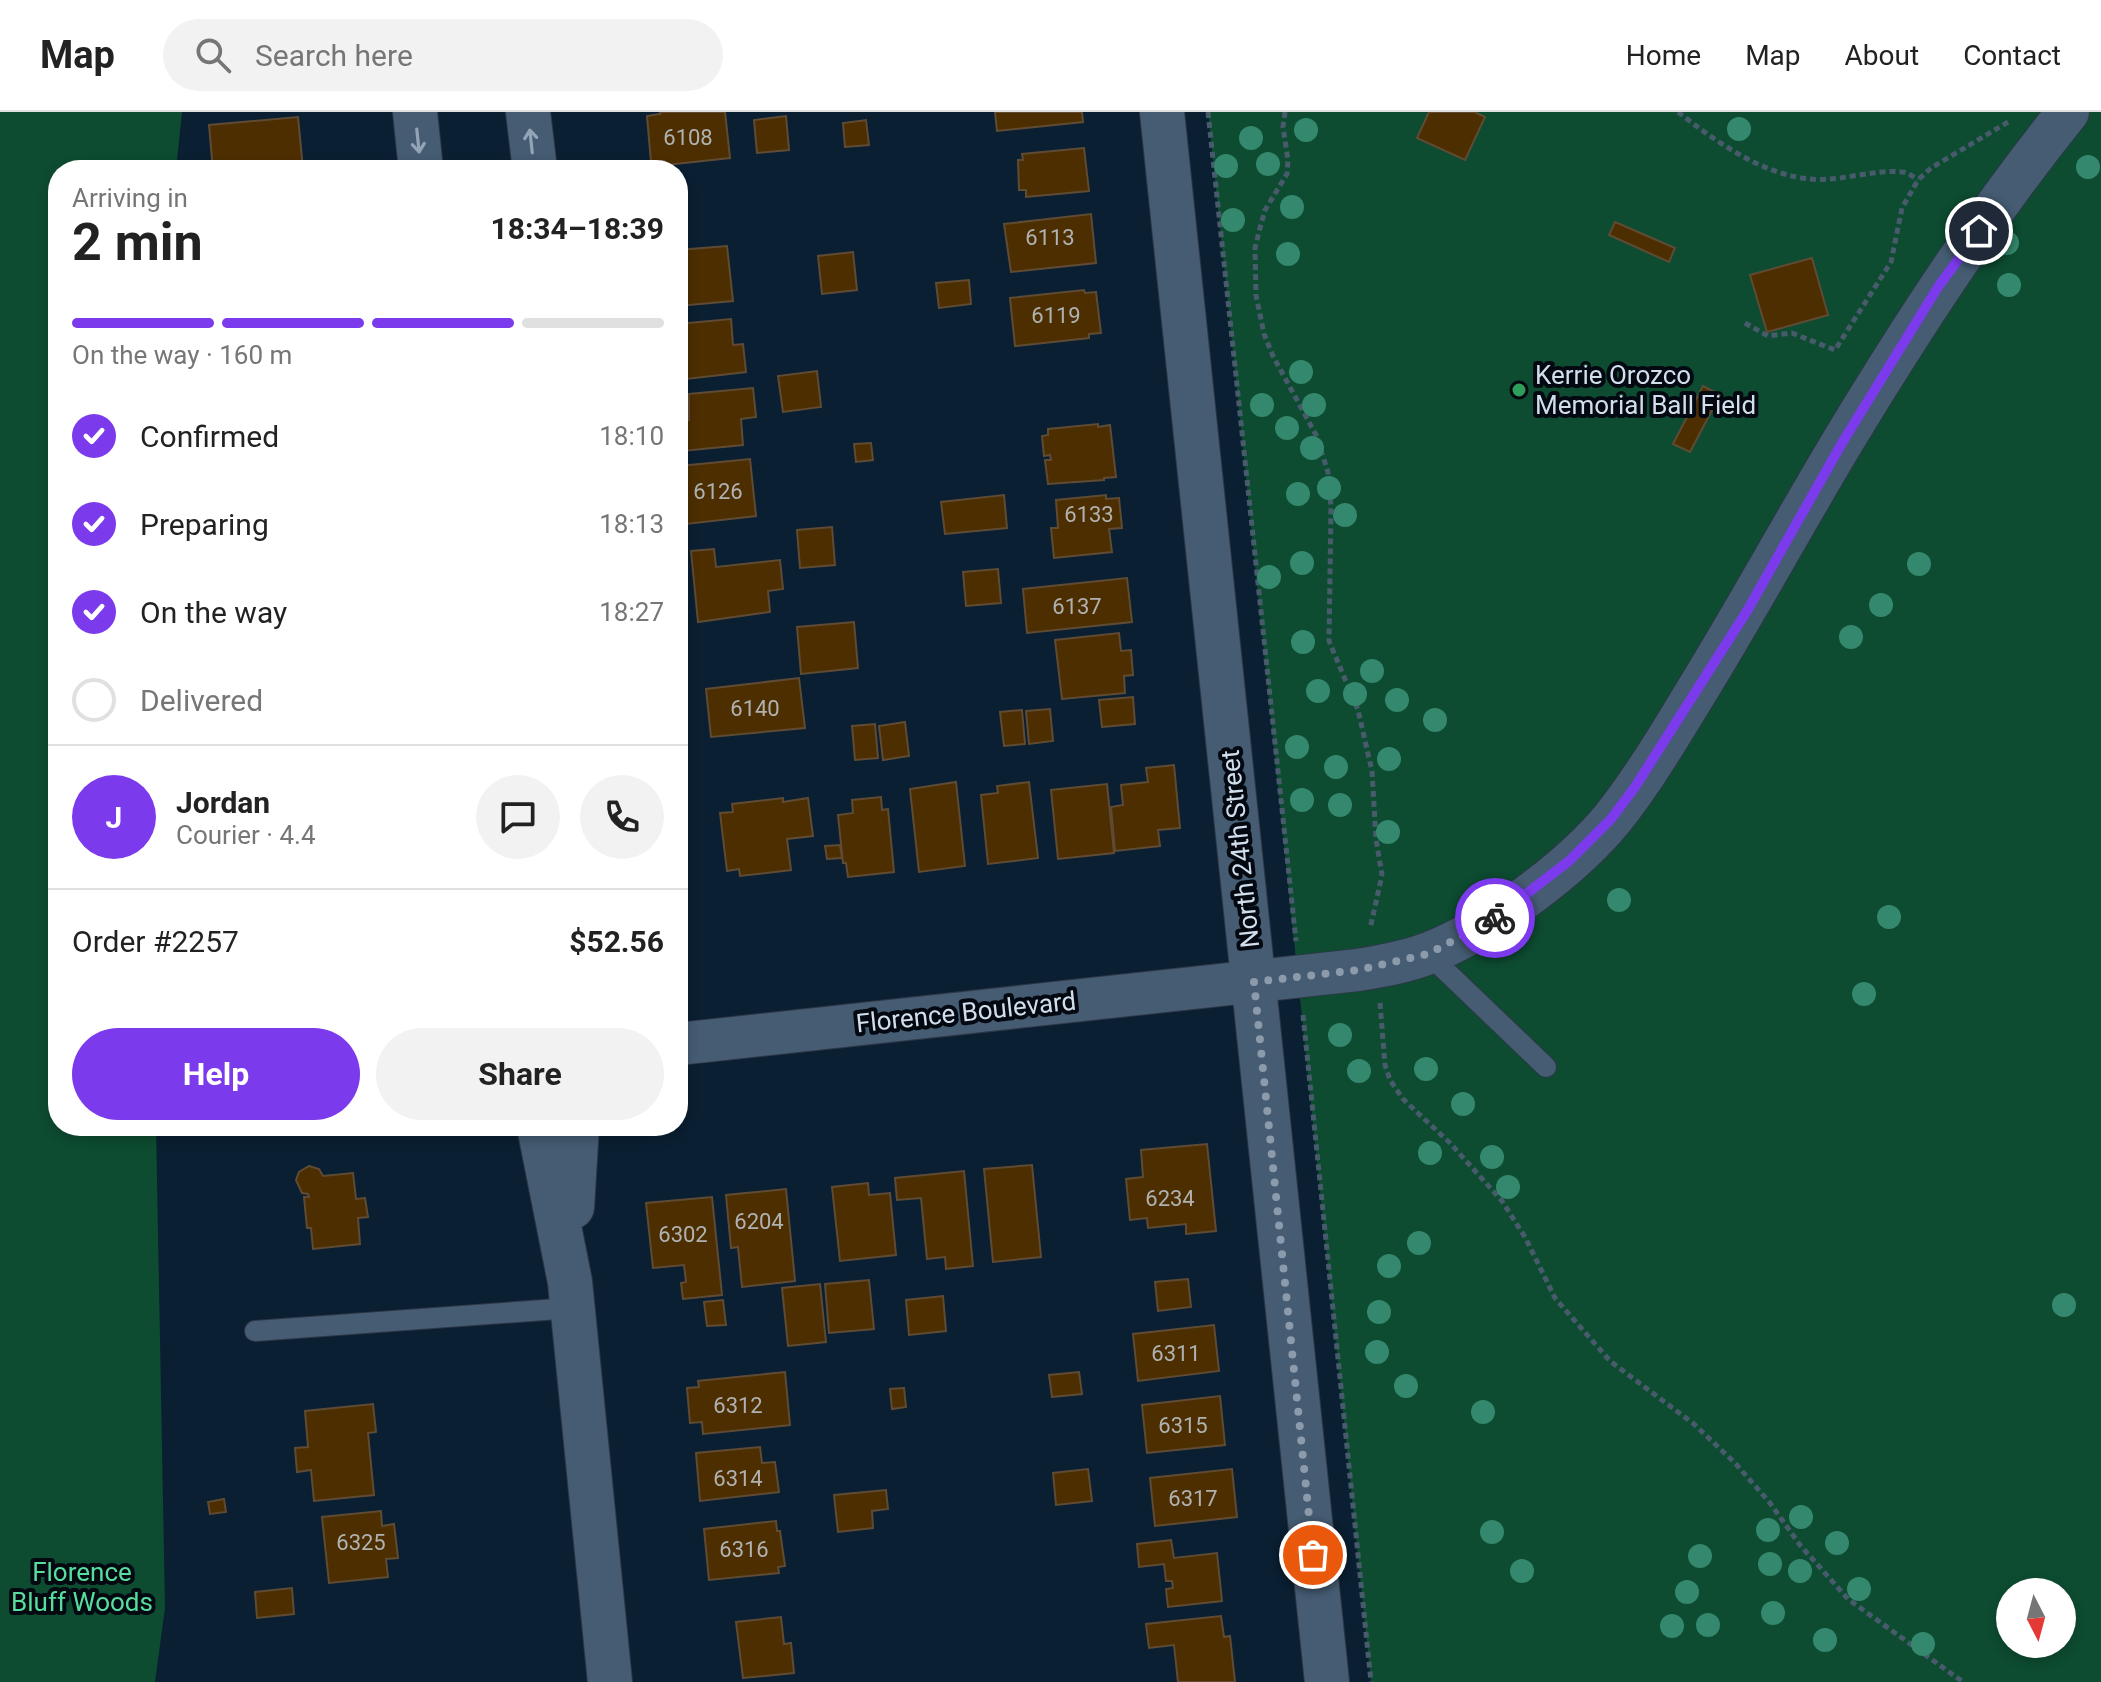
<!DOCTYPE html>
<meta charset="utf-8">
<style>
body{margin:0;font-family:Roboto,sans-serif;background:#f2f2f2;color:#222;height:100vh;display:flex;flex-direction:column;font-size:30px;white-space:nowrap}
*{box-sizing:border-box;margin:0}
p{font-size:26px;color:#767676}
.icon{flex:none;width:44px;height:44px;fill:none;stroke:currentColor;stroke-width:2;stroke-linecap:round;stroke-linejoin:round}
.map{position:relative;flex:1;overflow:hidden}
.details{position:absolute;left:48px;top:48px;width:640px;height:976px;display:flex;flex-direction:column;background:#fff;border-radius:32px;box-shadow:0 4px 12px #0003}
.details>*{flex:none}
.needle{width:52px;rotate:174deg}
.buttons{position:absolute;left:1996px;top:1466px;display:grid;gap:16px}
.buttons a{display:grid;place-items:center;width:80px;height:80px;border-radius:50%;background:#fff;box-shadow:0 4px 12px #0003;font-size:40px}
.pin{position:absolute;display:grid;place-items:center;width:68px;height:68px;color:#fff;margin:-34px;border:4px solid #fff;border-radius:50%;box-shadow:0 2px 8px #0007}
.courier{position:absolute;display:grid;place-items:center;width:80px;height:80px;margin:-40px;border:6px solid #7c3aed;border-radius:50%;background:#fff;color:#222;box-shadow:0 2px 10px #0007}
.head em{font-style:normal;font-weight:700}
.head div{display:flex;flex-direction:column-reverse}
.head{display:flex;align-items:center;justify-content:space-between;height:136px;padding:0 24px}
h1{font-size:52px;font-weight:700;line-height:60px}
.bar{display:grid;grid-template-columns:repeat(4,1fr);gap:12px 8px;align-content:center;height:96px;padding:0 24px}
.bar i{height:10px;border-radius:6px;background:#e0e0e0}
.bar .selected{background:#7c3aed}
.bar p{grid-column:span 4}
.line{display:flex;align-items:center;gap:20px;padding:0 24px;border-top:2px solid #e0e0e0}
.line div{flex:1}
.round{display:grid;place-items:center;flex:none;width:84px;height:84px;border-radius:42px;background:#f2f2f2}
ol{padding:0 24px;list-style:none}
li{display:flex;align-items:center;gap:24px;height:88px}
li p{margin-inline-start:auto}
li .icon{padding:8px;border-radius:50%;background:#7c3aed;color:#fff;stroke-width:4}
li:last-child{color:#767676}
li i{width:44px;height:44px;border:4px solid #e0e0e0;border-radius:50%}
.action{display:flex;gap:16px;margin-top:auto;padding:16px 24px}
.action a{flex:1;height:92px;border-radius:48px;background:#7c3aed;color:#fff;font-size:32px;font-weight:700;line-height:92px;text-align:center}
.action a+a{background:#f2f2f2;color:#222}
header{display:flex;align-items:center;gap:48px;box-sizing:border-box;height:112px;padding:0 40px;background:#fff;border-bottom:2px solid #e0e0e0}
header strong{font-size:38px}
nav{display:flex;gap:44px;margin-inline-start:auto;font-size:28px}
.search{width:560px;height:72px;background:#f2f2f2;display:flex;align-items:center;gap:20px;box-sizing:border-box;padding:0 28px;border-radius:44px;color:#767676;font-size:30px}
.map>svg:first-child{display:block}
.green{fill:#0d4c31;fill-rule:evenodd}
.building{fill:#4c2e00;stroke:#5f4b33;stroke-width:2}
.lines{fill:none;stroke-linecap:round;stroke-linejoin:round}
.service-casing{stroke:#2e3747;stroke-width:22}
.minor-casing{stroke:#2e3747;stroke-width:44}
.tertiary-casing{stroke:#2e3747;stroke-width:46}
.path{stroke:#485b6c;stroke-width:5;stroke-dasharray:6 4;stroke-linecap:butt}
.service{stroke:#455c72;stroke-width:20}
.minor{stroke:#455c72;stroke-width:42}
.tertiary{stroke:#455c72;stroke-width:44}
.tree{fill:#34886d}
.oneway{stroke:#92a4b5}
.done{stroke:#8b9bab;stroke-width:8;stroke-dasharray:0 14.4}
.route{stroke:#7c3aed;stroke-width:10}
.leisure-dot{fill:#2e9e5b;stroke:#030811;stroke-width:3}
.labels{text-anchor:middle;stroke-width:8;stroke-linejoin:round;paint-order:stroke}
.number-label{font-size:22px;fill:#b0b2b1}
.poi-label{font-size:26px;fill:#d1deec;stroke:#030811;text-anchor:start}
.street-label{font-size:26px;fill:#d1deec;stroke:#030811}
.park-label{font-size:26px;fill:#57de9e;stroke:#030811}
</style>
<header>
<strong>Map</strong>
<div class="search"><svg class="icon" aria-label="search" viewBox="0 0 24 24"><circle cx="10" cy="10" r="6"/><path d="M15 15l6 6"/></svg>Search here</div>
<nav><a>Home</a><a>Map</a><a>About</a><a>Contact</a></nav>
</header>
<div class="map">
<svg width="2101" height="1570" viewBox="0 0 2101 1570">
<rect width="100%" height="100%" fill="#0a1f32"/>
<g class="green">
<path d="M0 0H182L176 58H58V1014H156L165 1496 155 1570H0Z"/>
<path d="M1208 0H2101V1570H1371ZM2010 1480H2062V1532H2010Z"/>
</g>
<g class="building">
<path d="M660 0H725L730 46 666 53 665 49 651 50 647 4 660 2Z"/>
<path d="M995 0H1082L1083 10 997 19Z"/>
<path d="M1429 0H1475L1485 5 1465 48 1417 26Z"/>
<path d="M786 4 789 38 757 41 754 8Z"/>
<path d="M298 5 303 57 213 58 209 13Z"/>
<path d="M866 8 869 33 845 35 843 11Z"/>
<path d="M1084 36 1089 79 1026 85V78H1019L1018 48H1023L1022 42Z"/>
<path d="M1091 102 1096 151 1011 160 1004 112Z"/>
<path d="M1615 110 1675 136 1669 150 1609 123Z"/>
<path d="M727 134 733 189 678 194V138Z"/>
<path d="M853 140 857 178 822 182 818 144Z"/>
<path d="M1812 146 1828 203 1767 220 1750 163Z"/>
<path d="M969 168 971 192 939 196 936 171Z"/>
<path d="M1084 178 1085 181 1096 180 1101 221 1089 222V226L1015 234 1010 186Z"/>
<path d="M731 207 733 233 743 232 746 260 678 268V212Z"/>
<path d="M817 259 821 295 783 300 778 264Z"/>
<path d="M1703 274 1720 283 1690 340 1673 332Z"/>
<path d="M753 276 756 305 741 307 743 333 682 339 679 309 689 308V282Z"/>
<path d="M1098 312V315L1110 313 1116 365 1104 366V368L1048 372 1045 348H1051L1050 343 1044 344 1042 324 1048 323V317Z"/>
<path d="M871 331 873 348 856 350 854 332Z"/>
<path d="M750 347 756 404 686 412 680 354Z"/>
<path d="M1004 383 1007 416 945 422 941 390Z"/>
<path d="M1106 383V387L1119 386 1122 416 1109 417 1112 440 1054 446 1051 416H1058L1056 388Z"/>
<path d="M832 415 835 453 800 456 797 418Z"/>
<path d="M714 437 716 455 780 448 783 477 768 479 770 500 698 510 691 439Z"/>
<path d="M998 457 1001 491 966 494 963 460Z"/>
<path d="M1127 466 1132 510 1027 521 1023 477Z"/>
<path d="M854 510 858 556 801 562 797 515Z"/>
<path d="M1119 521 1121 539 1131 538 1133 563 1124 564 1125 581 1062 587 1055 528Z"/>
<path d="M799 566 805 616 711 625 706 577Z"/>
<path d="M1133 585 1135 612 1102 615 1099 588Z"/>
<path d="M1050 597 1053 629 1029 632 1026 599Z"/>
<path d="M1022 598 1025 632 1004 634 1000 600Z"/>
<path d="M905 610 909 644 883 648 879 614Z"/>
<path d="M875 612 878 646 855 648 852 614Z"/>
<path d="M1174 653 1180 716 1158 718 1160 734 1115 739 1111 695 1123 693 1121 673 1148 670 1146 656Z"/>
<path d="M956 670 965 754 919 760 910 677Z"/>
<path d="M1029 670 1038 746 988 752 981 683 998 681 997 674Z"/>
<path d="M1107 672 1114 741 1058 747 1051 678Z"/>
<path d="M881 685 882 698 888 697 894 760 848 765 846 751H843L838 703 853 701 852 688Z"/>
<path d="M783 686V690L808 686 813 724 787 727 791 758 740 764 739 757 727 759 720 701 733 700 732 692Z"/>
<path d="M840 733 842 746 827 747 825 734Z"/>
<path d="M1207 1032 1216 1119 1186 1122V1112L1148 1116 1147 1106 1130 1108 1126 1067 1143 1065 1141 1038Z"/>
<path d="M1032 1053 1041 1145 993 1150 984 1057Z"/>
<path d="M309 1054 319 1057 323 1064 353 1061 356 1087 365 1086 368 1105 358 1106 360 1132 313 1137 311 1116H307L304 1085H309L308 1082 302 1081 296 1068 299 1060Z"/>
<path d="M964 1059 973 1154 946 1157 945 1145 927 1147 921 1086 897 1088 895 1066Z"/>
<path d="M868 1071 869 1083 890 1081 896 1143 840 1149 832 1075Z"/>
<path d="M786 1077 795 1169 742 1175 738 1135 731 1136 726 1083Z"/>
<path d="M712 1085 722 1183 683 1187 681 1171 686 1170 684 1153 653 1156 646 1091Z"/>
<path d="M1188 1167 1191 1195 1158 1199 1155 1170Z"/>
<path d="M869 1168 874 1217 829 1221 825 1172Z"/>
<path d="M820 1172 826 1230 788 1234 782 1176Z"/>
<path d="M943 1184 946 1219 909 1223 906 1188Z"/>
<path d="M723 1188 726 1213 707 1214 704 1190Z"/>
<path d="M1214 1213 1219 1259 1138 1269 1133 1222Z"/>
<path d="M785 1260 790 1313 703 1322 702 1310 690 1311 687 1276 699 1275 698 1269Z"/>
<path d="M1079 1260 1082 1282 1052 1285 1049 1263Z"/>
<path d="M904 1276 906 1295 892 1297 890 1277Z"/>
<path d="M1220 1284 1225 1333 1147 1341 1142 1293Z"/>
<path d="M373 1292 376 1320 368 1321 374 1383 314 1389 311 1358 297 1360 295 1336 308 1335 305 1299Z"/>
<path d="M760 1335 762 1351 775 1350 779 1380 700 1389 696 1341Z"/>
<path d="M1088 1357 1092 1389 1056 1393 1053 1361Z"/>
<path d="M1232 1357 1237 1405 1155 1414 1150 1366Z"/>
<path d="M886 1378 888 1397 872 1399 873 1416 838 1420 834 1383Z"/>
<path d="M224 1387 226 1400 210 1402 208 1390Z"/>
<path d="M381 1399 382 1414 394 1412 398 1446 386 1447 388 1465 329 1471 322 1405Z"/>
<path d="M776 1409 777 1419H780L785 1454 778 1455 779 1461 709 1468 704 1417Z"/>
<path d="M1171 1428 1174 1446 1217 1441 1222 1489 1168 1495 1166 1477 1173 1476 1172 1469H1166L1164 1452 1139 1455 1137 1432Z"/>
<path d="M292 1476 294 1502 257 1506 255 1480Z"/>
<path d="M1221 1504 1224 1525 1230 1524 1235 1570H1178L1174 1533 1149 1536 1146 1512Z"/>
<path d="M781 1505 784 1532 791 1531 794 1561 743 1566 736 1510Z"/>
</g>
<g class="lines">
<defs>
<g id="service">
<path d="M1428 842 1546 955"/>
<path d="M255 1219 572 1196"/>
</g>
<path id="minor" d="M678 932 1358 858C1381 854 1407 850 1429 841 1489 818 1572 756 1613 706 1643 668 1668 626 1693 585 1745 501 1792 414 1843 329 1912 215 1984 104 2068 0"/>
<g id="tertiary">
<path d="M415 0 421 58"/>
<path d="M528 0 535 58"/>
<path d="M1162 0 1327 1570"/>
<path d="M539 1014 570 1170 610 1570"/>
<path d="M572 1095 577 1014"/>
</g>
</defs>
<use href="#service" class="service-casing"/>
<use href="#minor" class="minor-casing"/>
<use href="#tertiary" class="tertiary-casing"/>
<g class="path">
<path d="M1208 0 1296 829"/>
<path d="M1285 0 1283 15 1288 48 1287 62 1265 98 1260 116 1255 136 1256 183 1264 222 1273 244 1316 323 1328 360 1331 396 1329 529 1358 598 1372 659 1376 727 1382 763 1370 817"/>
<path d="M1678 0C1715 29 1761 62 1809 67 1840 70 1873 57 1902 60 1908 60 1913 65 1918 68"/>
<path d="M1745 211 1768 224 1792 221 1835 238 1891 150 1902 96 1918 68 1931 56 2008 10"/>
<path d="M1380 891 1385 953 1390 968 1403 987 1450 1031 1502 1089 1525 1125 1555 1186 1610 1249 1694 1312 1736 1352 1770 1391 1800 1433 1848 1487 1963 1570"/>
<path d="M1303 903 1371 1570"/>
</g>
<use href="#service" class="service"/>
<use href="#minor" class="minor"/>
<use href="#tertiary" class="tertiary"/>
</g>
<g class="tree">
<circle cx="1739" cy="17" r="12"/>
<circle cx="1306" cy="18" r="12"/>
<circle cx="1251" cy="26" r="12"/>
<circle cx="1268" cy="52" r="12"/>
<circle cx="1226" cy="54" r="12"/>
<circle cx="2088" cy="55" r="12"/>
<circle cx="1292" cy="95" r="12"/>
<circle cx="1233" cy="108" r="12"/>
<circle cx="2007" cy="131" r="12"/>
<circle cx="1288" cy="142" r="12"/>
<circle cx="2009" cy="173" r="12"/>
<circle cx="1301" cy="260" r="12"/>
<circle cx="1262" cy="293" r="12"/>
<circle cx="1314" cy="293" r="12"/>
<circle cx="1287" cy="316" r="12"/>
<circle cx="1312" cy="336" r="12"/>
<circle cx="1329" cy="376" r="12"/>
<circle cx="1298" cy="382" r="12"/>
<circle cx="1345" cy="403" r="12"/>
<circle cx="1302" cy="451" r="12"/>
<circle cx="1919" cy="452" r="12"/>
<circle cx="1269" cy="465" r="12"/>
<circle cx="1881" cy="493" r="12"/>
<circle cx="1851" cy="525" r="12"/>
<circle cx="1303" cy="530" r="12"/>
<circle cx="1372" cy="559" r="12"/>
<circle cx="1318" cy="579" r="12"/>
<circle cx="1355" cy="582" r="12"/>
<circle cx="1397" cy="588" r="12"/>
<circle cx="1435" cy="608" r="12"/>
<circle cx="1297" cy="635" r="12"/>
<circle cx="1389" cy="647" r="12"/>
<circle cx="1336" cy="655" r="12"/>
<circle cx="1302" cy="688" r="12"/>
<circle cx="1340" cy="693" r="12"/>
<circle cx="1388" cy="720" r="12"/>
<circle cx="1619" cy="788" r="12"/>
<circle cx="1889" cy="805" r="12"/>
<circle cx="1864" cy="882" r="12"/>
<circle cx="1340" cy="923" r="12"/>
<circle cx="1426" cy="957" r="12"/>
<circle cx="1359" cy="959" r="12"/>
<circle cx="1463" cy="992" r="12"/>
<circle cx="1430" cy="1041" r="12"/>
<circle cx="1492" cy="1045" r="12"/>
<circle cx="1508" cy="1075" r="12"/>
<circle cx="1419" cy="1131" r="12"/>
<circle cx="1389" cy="1154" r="12"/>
<circle cx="2064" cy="1193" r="12"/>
<circle cx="1379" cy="1200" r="12"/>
<circle cx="1377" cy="1240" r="12"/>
<circle cx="1406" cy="1274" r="12"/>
<circle cx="1483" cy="1300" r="12"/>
<circle cx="1801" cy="1405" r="12"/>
<circle cx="1768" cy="1418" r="12"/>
<circle cx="1492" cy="1420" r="12"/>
<circle cx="1837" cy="1431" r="12"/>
<circle cx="1700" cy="1444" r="12"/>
<circle cx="1770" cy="1452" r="12"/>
<circle cx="1522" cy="1459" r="12"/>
<circle cx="1800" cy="1459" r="12"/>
<circle cx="1859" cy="1477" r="12"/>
<circle cx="1687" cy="1480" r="12"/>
<circle cx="1773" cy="1501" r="12"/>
<circle cx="1708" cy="1513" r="12"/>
<circle cx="1672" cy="1514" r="12"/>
<circle cx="1825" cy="1528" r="12"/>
<circle cx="1923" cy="1532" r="12"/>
</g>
<defs><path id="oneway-shaft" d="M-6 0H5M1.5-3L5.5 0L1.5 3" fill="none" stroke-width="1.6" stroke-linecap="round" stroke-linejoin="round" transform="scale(2)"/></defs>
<g class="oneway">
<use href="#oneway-shaft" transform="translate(418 29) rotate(84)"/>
<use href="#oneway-shaft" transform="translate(531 29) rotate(-96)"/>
</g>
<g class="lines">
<path class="done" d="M1313 1443 1254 870 1358 858 1428 842 1495 806"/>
<path class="route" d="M1495 806 1569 749 1611 707 1635 675 1747 499 1842 331 1938 175 1979 119"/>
</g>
<circle class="leisure-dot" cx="1519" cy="278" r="8"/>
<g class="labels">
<g class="number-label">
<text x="688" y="33">6108</text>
<text x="1050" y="133">6113</text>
<text x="1056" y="211">6119</text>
<text x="718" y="387">6126</text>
<text x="1089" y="410">6133</text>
<text x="1077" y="502">6137</text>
<text x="755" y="604">6140</text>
<text x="1170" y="1094">6234</text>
<text x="759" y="1117">6204</text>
<text x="683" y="1130">6302</text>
<text x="1176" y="1249">6311</text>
<text x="738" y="1301">6312</text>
<text x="1183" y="1321">6315</text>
<text x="738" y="1374">6314</text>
<text x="1193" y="1394">6317</text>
<text x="361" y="1438">6325</text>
<text x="744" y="1445">6316</text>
</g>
<g class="poi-label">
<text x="1535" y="272">Kerrie Orozco<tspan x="1535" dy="30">Memorial Ball Field</tspan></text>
</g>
<g class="street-label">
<text transform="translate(1240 737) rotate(-96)" y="9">North 24th Street</text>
<text transform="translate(966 900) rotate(-6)" y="9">Florence Boulevard</text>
</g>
<g class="park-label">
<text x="82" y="1469">Florence<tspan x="82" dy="30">Bluff Woods</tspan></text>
</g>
</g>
</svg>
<div class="buttons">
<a><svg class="needle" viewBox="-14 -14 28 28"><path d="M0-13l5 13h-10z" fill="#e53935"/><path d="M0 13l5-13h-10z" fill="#767676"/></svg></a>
</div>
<div class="pin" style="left:1313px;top:1443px;background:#ea580c"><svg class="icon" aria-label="bag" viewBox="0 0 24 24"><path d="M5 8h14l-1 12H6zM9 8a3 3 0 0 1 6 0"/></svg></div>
<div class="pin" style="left:1979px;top:119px;background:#1f2937"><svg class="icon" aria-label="home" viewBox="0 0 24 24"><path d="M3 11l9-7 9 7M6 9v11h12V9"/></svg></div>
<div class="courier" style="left:1495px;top:806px"><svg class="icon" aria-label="bike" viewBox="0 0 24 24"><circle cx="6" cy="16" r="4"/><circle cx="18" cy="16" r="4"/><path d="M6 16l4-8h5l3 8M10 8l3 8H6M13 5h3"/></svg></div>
<section class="details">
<div class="head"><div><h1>2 min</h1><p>Arriving in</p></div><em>18:34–18:39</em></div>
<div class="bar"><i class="selected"></i><i class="selected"></i><i class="selected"></i><i></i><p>On the way · 160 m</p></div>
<ol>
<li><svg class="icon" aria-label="check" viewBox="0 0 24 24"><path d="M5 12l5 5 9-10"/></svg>Confirmed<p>18:10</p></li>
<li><svg class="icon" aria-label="check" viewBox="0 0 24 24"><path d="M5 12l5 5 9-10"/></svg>Preparing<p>18:13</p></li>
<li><svg class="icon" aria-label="check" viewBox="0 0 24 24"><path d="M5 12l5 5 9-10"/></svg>On the way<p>18:27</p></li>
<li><i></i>Delivered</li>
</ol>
<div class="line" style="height:144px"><b class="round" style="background:#7c3aed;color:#fff">J</b><div><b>Jordan</b><p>Courier · 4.4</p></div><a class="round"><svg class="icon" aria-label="chat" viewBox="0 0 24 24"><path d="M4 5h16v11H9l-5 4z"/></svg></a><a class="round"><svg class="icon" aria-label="phone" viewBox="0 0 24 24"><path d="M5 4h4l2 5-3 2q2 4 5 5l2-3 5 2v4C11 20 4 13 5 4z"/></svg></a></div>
<div class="line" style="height:104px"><div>Order #2257</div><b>$52.56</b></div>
<div class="action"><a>Help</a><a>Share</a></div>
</section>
</div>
